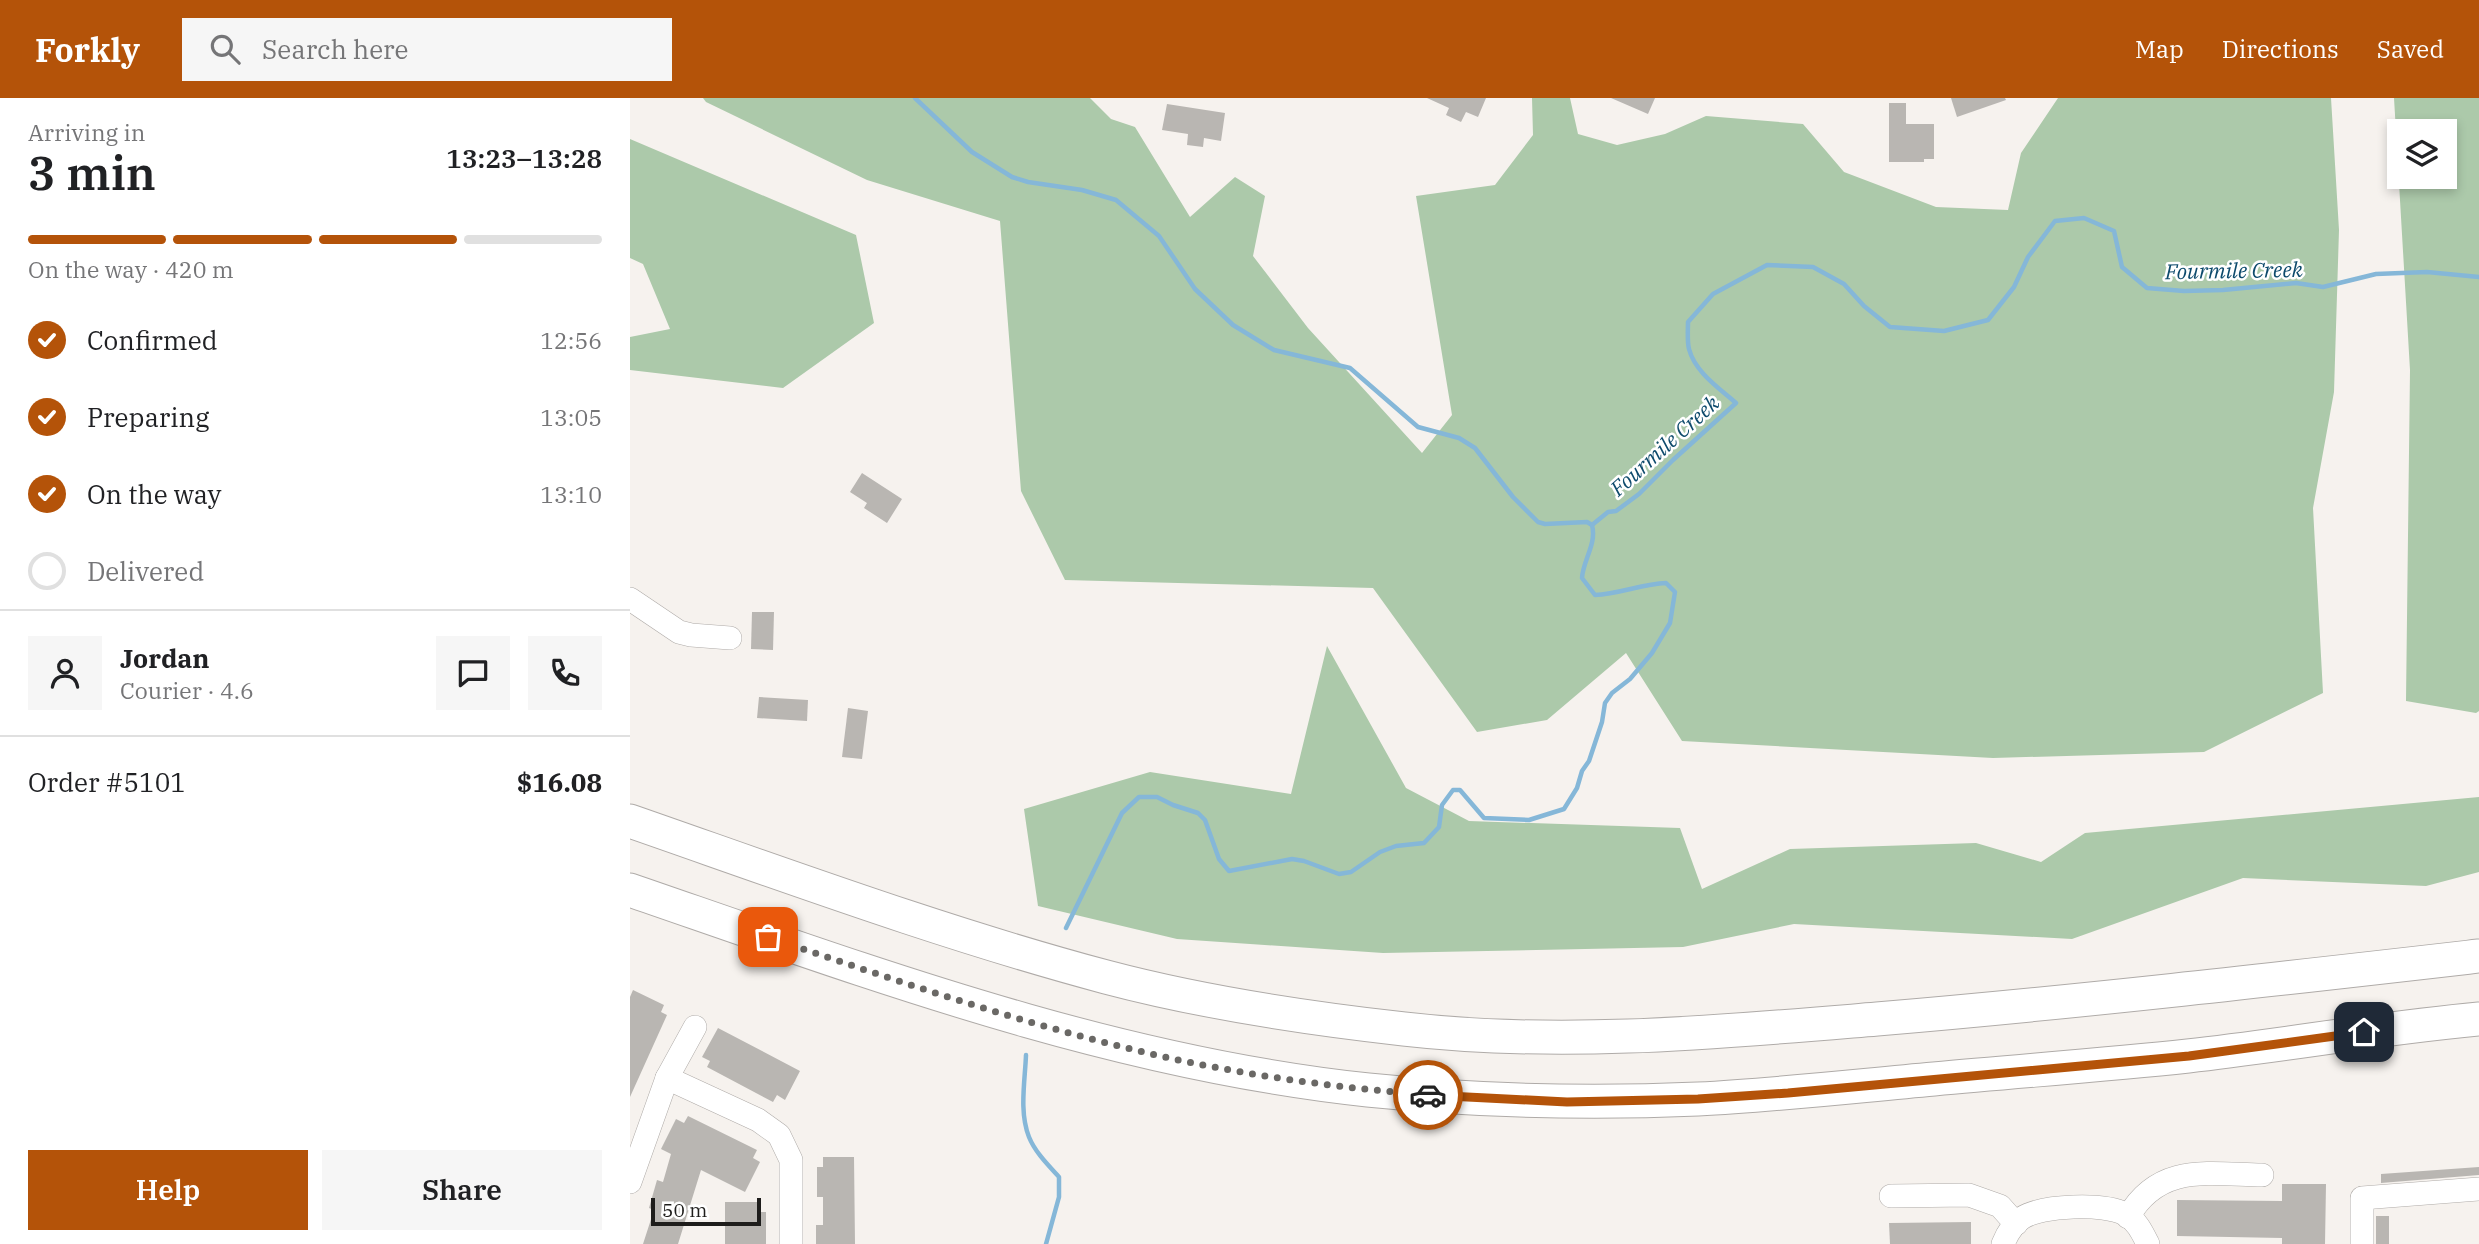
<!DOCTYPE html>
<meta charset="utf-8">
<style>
body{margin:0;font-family:"IBM Plex Serif",serif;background:#f6f6f6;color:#202124;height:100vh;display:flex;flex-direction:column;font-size:26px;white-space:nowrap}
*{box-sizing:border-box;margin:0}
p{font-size:23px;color:#757577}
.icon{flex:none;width:38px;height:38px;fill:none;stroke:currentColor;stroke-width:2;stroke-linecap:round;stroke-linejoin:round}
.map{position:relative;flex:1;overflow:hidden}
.sheet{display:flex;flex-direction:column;background:#fff;width:630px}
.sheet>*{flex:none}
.tools{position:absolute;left:1757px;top:21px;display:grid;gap:14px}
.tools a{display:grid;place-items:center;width:70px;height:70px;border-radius:0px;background:#fff;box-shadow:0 4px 10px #0003;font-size:35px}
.scale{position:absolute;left:21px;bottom:18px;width:110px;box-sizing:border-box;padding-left:7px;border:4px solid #1e1d1b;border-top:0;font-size:19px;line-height:24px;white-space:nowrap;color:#1e1d1b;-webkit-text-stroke:5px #fff;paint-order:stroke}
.pin{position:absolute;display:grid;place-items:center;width:60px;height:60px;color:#fff;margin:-30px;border-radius:14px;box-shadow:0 4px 10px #0006}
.courier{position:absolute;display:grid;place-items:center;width:70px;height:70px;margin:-35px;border:5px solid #b45309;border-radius:50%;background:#fff;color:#222;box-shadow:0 2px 9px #0007}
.summary em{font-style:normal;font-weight:600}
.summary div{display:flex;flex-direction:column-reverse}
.summary{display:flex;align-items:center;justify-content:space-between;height:119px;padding:0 28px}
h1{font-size:46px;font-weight:600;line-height:52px}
.bar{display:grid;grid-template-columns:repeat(4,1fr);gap:10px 7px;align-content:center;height:84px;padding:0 28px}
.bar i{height:9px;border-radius:5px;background:#e0e0e0}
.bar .on{background:#b45309}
.bar p{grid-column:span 4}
.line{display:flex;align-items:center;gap:18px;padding:0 28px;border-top:2px solid #e0e0e0}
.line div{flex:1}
.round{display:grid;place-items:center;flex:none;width:74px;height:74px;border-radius:0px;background:#f6f6f6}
ol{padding:0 28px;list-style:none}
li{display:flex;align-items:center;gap:21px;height:77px}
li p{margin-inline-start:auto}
li .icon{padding:7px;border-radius:50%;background:#b45309;color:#fff;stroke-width:4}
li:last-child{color:#757577}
li i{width:38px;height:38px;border:4px solid #e0e0e0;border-radius:50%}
.action{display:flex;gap:14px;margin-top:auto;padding:14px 28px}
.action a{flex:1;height:80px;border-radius:0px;background:#b45309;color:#fff;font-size:28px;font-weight:600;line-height:80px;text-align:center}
.action a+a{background:#f6f6f6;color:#202124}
header{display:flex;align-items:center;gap:42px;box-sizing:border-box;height:98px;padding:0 35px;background:#b45309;color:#fff}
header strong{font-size:33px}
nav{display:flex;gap:38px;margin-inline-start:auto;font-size:24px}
.search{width:490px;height:63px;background:#f6f6f6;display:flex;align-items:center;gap:18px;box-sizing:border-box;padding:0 24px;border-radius:0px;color:#757577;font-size:26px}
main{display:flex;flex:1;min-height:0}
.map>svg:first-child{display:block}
.green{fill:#acc9aa;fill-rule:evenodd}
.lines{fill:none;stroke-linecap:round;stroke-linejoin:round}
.stream{stroke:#85b7d8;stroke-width:4.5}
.building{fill:#b9b6b2}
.minor-casing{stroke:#afaba8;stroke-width:24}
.highway-casing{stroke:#afaba8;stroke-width:35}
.minor{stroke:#fff;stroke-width:23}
.highway{stroke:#fff;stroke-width:33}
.done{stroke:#6a6865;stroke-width:7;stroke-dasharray:0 12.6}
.route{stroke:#b45309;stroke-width:9}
.labels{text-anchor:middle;stroke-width:5;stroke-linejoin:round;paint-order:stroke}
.water-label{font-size:21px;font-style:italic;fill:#0d4a6c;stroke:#fff}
</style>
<header>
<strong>Forkly</strong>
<div class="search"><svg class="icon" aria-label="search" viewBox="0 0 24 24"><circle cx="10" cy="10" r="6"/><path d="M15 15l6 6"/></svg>Search here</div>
<nav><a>Map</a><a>Directions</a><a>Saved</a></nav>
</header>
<main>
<section class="sheet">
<div class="summary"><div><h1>3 min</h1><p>Arriving in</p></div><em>13:23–13:28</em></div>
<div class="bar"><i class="on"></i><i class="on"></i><i class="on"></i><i></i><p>On the way · 420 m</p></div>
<ol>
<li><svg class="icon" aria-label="check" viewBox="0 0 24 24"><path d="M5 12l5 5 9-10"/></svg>Confirmed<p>12:56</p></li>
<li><svg class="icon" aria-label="check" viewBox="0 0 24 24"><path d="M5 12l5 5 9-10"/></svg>Preparing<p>13:05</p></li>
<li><svg class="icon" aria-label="check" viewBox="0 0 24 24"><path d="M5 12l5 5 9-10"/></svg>On the way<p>13:10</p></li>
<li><i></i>Delivered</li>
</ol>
<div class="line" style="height:126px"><a class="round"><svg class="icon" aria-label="person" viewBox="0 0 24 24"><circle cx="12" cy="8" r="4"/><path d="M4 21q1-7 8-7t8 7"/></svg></a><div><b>Jordan</b><p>Courier · 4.6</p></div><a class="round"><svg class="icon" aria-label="chat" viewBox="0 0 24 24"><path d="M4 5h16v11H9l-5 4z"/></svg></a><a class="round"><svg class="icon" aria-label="phone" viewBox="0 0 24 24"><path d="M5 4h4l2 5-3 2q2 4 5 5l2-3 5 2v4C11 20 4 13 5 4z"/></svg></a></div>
<div class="line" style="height:91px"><div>Order #5101</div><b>$16.08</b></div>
<div class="action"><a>Help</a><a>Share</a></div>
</section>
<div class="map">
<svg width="1849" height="1146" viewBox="0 0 1849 1146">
<rect width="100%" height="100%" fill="#f6f2ee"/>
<g class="green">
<path d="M73 0H460L481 21 505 29 560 119 605 79 635 98 623 158 678 230 792 355 822 317 786 98 865 87 903 37 902 0H940L948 36 987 47 1035 36 1076 18 1173 26 1214 74 1306 109 1378 112 1391 55 1428 0H1701L1709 132 1704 294 1683 410 1693 595 1574 654 1363 660 1052 643 996 555 917 622 847 634 743 490 435 482 391 393 370 123 237 82 76 4Z"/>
<path d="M1764 0H1849V613L1846 615 1776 603 1780 272ZM1769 33H1815V79H1769Z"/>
<path d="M0 41 226 137 244 225 153 290 0 272V239L40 231 13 166 0 160Z"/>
<path d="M697 548 776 690 839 723 1050 730 1072 791 1160 751 1346 745 1411 764 1455 735 1849 699V774L1796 788 1613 780 1442 841 1164 826 1053 849 753 855 547 841 408 808 394 711 520 674 661 696Z"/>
</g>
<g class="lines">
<g class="stream">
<path d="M285 0 342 54 382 79 398 84 452 92 486 102 529 138 565 191 603 227 644 252 720 270 788 329 829 340 845 350 883 399 908 424 915 426 957 424 962 427"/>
<path d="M962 427 978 414 986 413 1009 396 1043 362 1106 305C1089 290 1065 274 1059 251 1057 243 1058 232 1058 224L1083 196 1137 167 1183 169 1214 186 1234 208 1260 229 1314 233 1358 222 1384 189 1398 159 1425 123 1454 120 1484 133 1492 169 1517 190 1554 193 1593 192 1666 185 1693 189 1746 176 1797 174 1849 179"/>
<path d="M436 830 492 715 509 699H527L543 707 568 715 575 722 589 761 599 773 662 761 674 763 709 776 721 774 750 754 766 748 794 745 809 729 812 707 823 692H830L854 720 899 722 934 711 947 690 952 673 959 663 972 624 975 605 982 595 1000 581 1022 555 1040 525 1045 494 1036 485C1012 486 989 496 965 497L952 480C953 462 967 446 962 427"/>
<path d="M396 957C395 983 389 1014 399 1039 405 1054 418 1067 429 1079V1099L416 1146"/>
</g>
</g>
<g class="building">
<path d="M797 0H856L848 19 836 14 831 24 816 17 819 10Z"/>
<path d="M981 0H1025L1018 16Z"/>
<path d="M1321 0H1375L1376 2 1327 19Z"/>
<path d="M1259 5H1276V26H1304V61H1294V64H1259Z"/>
<path d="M537 6 595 15 591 43 574 40 573 49 557 47 558 36 532 32Z"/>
<path d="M232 375 272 401 257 425 234 410 237 405 220 394Z"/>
<path d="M122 514H144L143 552 121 551Z"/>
<path d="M129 599 178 602 177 623 127 620Z"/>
<path d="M218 610 238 613 232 661 212 659Z"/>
<path d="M3 892 34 907 31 914 37 917 0 999V899Z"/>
<path d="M88 930 170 973 155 1002 147 997 143 1004 77 969 80 963 72 959Z"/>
<path d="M58 1018 127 1052 123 1060 130 1064 115 1094 71 1072 48 1146H13L24 1112 19 1110 27 1082 33 1084 41 1056 31 1051 46 1021 54 1025Z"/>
<path d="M193 1059H224L225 1146H186V1127H193V1099H187V1069H193Z"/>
<path d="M1849 1069V1077L1751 1085V1076Z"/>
<path d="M1652 1086H1696L1695 1146H1652V1140L1547 1138V1102L1652 1103Z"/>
<path d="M95 1104H128V1114H136V1146H95Z"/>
<rect x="1746" y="1118" width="13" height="28"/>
<path d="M1341 1124V1146H1260L1259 1125Z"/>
</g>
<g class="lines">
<defs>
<g id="minor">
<path d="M0 501 49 534 61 537 100 540"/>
<path d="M37 980 128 1022 149 1037 161 1062V1146"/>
<path d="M0 1084 37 980 65 929"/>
<path d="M1261 1098 1339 1097 1370 1108 1386 1126"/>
<path d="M1498 1119C1529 1065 1578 1076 1632 1077"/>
<path d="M1373 1146C1377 1136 1383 1126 1392 1120 1412 1107 1474 1105 1495 1116 1507 1123 1512 1134 1518 1146"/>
<path d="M1732 1146V1100L1849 1091"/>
</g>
<g id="highway">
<path d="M0 723C158 778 315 836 476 879 574 905 675 920 774 931 931 949 1090 934 1247 921 1448 904 1648 881 1849 858"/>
<path d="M0 792C241 875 483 965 738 992 847 1003 958 1006 1068 1001 1147 997 1225 988 1304 981 1389 973 1474 967 1558 958 1655 947 1752 930 1849 921"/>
</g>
</defs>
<use href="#minor" class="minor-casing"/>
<use href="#highway" class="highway-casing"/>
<use href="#minor" class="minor"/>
<use href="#highway" class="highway"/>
</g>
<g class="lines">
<path class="done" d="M138 839C261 881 384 923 509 953 604 976 701 989 798 997"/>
<path class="route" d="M798 997 937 1004 1068 1001 1158 995 1559 958 1734 934"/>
</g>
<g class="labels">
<g class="water-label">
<text transform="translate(1604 173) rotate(-1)" y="7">Fourmile Creek</text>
<text transform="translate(1035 348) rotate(-42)" y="7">Fourmile Creek</text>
</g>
</g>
</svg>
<div class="tools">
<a><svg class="icon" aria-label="layers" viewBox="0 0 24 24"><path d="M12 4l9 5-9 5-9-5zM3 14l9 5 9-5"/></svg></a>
</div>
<div class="scale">50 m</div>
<div class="pin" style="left:138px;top:839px;background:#ea580c"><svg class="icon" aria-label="bag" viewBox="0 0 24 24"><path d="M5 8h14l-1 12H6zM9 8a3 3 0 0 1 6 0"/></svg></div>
<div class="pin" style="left:1734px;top:934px;background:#1f2937"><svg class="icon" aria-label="home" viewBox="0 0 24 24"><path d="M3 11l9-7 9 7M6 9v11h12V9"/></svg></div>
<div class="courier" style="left:798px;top:997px"><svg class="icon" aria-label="car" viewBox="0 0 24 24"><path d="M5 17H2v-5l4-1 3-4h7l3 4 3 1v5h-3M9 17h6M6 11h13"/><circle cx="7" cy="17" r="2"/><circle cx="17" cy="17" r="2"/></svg></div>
</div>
</main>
